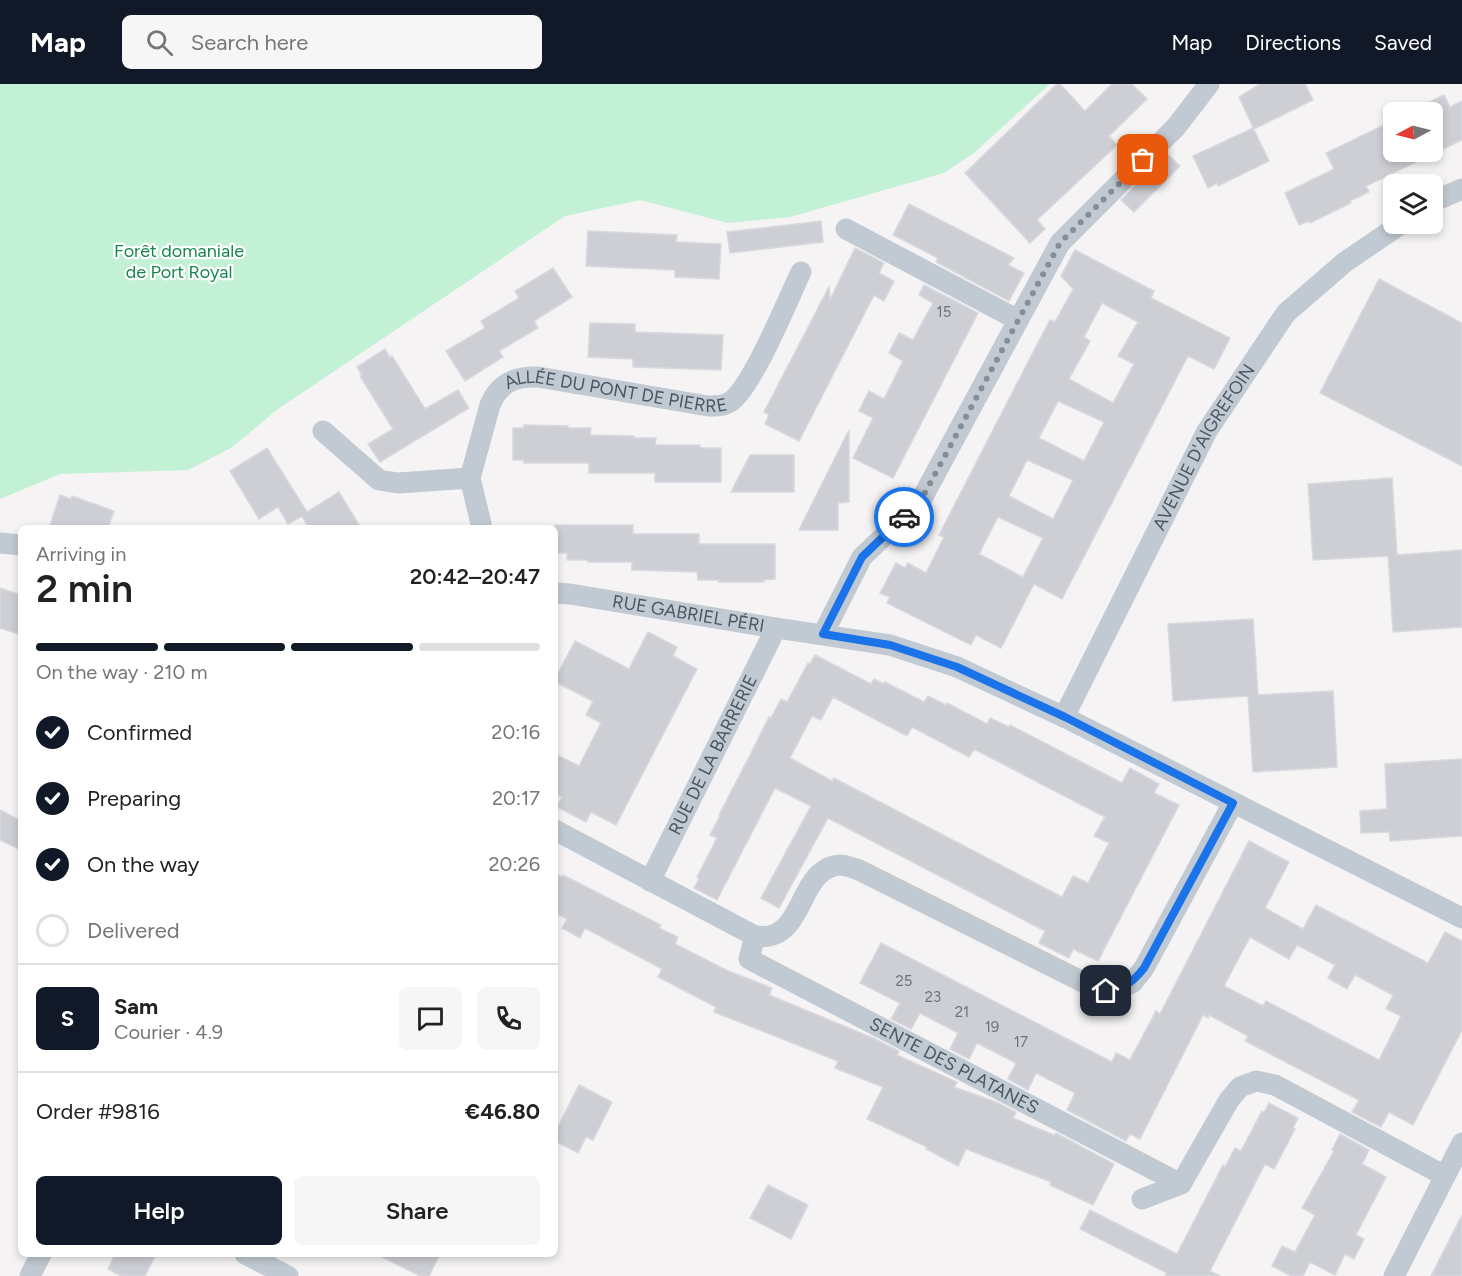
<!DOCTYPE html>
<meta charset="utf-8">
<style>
body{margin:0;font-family:Figtree,sans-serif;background:#f6f6f6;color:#222;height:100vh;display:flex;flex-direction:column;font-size:22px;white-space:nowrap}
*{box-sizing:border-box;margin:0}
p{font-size:20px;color:#767676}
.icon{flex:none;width:33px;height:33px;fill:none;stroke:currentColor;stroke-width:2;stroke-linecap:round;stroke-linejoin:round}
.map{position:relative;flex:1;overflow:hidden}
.side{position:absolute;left:18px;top:441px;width:540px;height:732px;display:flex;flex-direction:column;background:#fff;border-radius:9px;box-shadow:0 3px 9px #0003}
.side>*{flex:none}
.needle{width:39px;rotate:263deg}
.controls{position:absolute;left:1383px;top:18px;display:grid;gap:12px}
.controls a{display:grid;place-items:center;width:60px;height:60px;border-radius:9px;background:#fff;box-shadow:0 3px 9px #0003;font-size:30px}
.pin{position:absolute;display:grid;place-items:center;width:51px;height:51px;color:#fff;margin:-26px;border-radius:12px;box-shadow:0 3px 9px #0006}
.courier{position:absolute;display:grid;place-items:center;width:60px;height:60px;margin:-30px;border:4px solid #1a73e8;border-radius:50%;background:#fff;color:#222;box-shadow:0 2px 8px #0007}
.summary em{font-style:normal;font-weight:600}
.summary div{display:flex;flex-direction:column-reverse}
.summary{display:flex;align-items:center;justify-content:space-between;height:102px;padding:0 18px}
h1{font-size:39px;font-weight:600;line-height:45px}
.bar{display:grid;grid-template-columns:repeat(4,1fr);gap:9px 6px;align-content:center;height:72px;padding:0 18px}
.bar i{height:8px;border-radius:4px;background:#e0e0e0}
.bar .current{background:#111827}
.bar p{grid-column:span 4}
.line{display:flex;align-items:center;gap:15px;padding:0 18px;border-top:2px solid #e0e0e0}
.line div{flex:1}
.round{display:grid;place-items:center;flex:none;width:63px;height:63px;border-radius:9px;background:#f6f6f6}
ol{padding:0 18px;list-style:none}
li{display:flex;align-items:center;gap:18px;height:66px}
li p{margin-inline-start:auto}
li .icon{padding:6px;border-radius:50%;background:#111827;color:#fff;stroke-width:4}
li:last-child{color:#767676}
li i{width:33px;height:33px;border:3px solid #e0e0e0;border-radius:50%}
.cta{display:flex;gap:12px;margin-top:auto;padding:12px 18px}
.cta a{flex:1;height:69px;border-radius:9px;background:#111827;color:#fff;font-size:24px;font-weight:600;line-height:69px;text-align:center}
.cta a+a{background:#f6f6f6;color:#222}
header{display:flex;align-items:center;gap:36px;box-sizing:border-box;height:84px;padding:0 30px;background:#111827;color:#fff}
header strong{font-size:28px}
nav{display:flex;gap:33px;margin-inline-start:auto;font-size:21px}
.search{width:420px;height:54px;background:#f6f6f6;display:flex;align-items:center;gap:15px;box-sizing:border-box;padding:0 21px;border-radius:9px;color:#767676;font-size:22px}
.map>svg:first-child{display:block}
.green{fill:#c3f1d5}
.building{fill:#cdcfd5;stroke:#d7d9de;stroke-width:1.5;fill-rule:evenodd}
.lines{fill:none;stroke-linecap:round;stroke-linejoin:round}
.street{stroke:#c1cad2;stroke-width:21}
.done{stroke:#868d94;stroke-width:6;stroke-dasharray:0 10.8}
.route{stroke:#1a73e8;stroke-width:8}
.labels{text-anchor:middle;stroke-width:4.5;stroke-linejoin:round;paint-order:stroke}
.number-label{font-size:15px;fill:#6b747e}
.park-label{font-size:18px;fill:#17864f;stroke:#fff}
.street-label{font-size:18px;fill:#4a5661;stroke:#fff}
</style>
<header>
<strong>Map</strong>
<div class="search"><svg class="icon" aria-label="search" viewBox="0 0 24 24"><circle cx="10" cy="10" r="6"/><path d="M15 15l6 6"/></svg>Search here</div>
<nav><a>Map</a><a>Directions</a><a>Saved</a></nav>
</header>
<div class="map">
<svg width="1462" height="1192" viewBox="0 0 1462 1192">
<rect width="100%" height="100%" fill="#f5f3f3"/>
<path class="green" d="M0 0H1050L974 69 944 89 790 133 728 139 640 116 565 132 278 325 231 364 188 386 60 390 0 415Z"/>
<g class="building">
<path d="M1057 0H1060L1085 27 1112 0H1132L1147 15 1109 52 1117 61 1037 136 1045 145 1030 159 965 89Z"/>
<path d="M1260 0H1305L1313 16 1254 45 1239 13Z"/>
<path d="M1444 11 1450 23 1462 17V56L1366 102 1369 108 1350 117 1351 119 1310 139 1309 137 1299 141 1285 109 1334 85 1326 69 1386 40 1391 51 1394 50V68H1432V28H1429L1425 20Z"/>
<path d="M1253 44 1269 77 1218 102 1217 99 1208 104 1193 72Z"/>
<path d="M1167 70 1180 82 1134 128 1121 116Z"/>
<path d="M909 120 1014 174 1008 181 1024 189 1009 217 936 178 938 174 893 151Z"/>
<path d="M821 137 823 158 730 169 727 148Z"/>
<path d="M588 147 677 151 676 158 721 160 719 195 675 193V186L586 182Z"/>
<path d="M855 164 884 179 879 189 894 197 884 217 874 211 799 357 765 340 769 331 764 328 829 203 830 216Z"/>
<path d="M1075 166 1154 207 1151 214 1230 254 1214 285 1188 272 1062 515 1034 500 1001 564 976 551 971 561 887 519 890 513 880 509 896 479 905 484 908 479 926 489 944 453 939 451 1029 276 1050 236 1055 238 1073 205 1061 192ZM1102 219 1138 238 1118 272 1134 280 1113 319 1069 295 1090 257 1084 253ZM1058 317 1104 338 1084 377 1039 354ZM1027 376 1073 396 1053 435 1009 412ZM998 433 1043 454 1023 493 979 470Z"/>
<path d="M553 184 572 213 534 237 538 244 499 267 503 273 465 297 446 267 485 244 481 237 519 214 515 207Z"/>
<path d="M1379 195 1462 239V382L1320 309Z"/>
<path d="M924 201 978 229 893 394 853 374 873 334 859 327 869 307 884 315 903 277 889 269 899 249 913 256 923 237 933 219 919 211Z"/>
<path d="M590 239 635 240V248L723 251 721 286 633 283V275L588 273Z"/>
<path d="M385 265 390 274 392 272 425 325 458 306 469 324 380 378 368 360 393 345 360 292 362 291 357 283Z"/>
<path d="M524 341 568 342V344H591L590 351 634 352V354H656L655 361H700V364H721V398H655V389H589V379H524V376H513V344H524Z"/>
<path d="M849 346V418L838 419V446H799Z"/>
<path d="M267 364 307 428 339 408 361 444H309L302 432 288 440 278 423 259 435 230 387Z"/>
<path d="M750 371H794V408H731Z"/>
<path d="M1392 394 1397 471 1462 466V543L1393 548 1388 472 1313 476 1308 400Z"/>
<path d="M60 411 71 415 72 412 114 427 108 444H49Z"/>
<path d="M555 441H633V450H699V460H775V495L764 496V498H719V496H698L697 488 632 486V478H588V476H567V469H555Z"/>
<path d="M0 504 21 511V551L0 544Z"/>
<path d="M1253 535 1258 611 1333 607 1337 683 1253 688 1248 612 1173 617 1168 540Z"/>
<path d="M648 548 677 563 673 572 697 585 616 741 591 728 586 738 557 723 562 713 555 710V670L579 682 601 639 586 631 593 617 555 598V595L575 557 629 585Z"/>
<path d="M815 571 871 600 874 595 884 600 885 598 924 618 928 612 946 621 947 619 987 640 990 634 1009 643 1010 641 1122 699 1130 684 1159 700 1154 709 1179 721 1098 877 1073 865 1069 874 1039 859 1045 847 828 734 779 824 761 814 811 722 775 704 717 816 694 804 699 795 697 793 717 754 710 751 720 732 719 731 749 673 769 633 771 634 781 615 787 618 808 579 810 580ZM833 613 907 652 912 643 969 673 974 665 1105 733 1094 752 1109 759 1088 799 1073 792 1062 813 834 694 832 697 790 674 812 632 821 636Z"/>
<path d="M1462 675V752L1390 757 1389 748 1361 749 1360 727 1387 725 1385 680Z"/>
<path d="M0 726 21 737V766L0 756Z"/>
<path d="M1249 757 1289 778 1265 824 1303 845 1316 821 1428 879 1445 848 1462 857V946L1413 1041 1389 1028 1381 1043 1352 1028 1359 1016 1245 957 1248 952 1209 931 1208 934 1203 931 1140 1055 1130 1050 1126 1057 1067 1026 1075 1009 1036 989 1028 1006 1008 995 1016 979 977 959 969 975 950 965 958 949 920 929 911 945 891 935 900 919 860 899 881 859 1112 978 1116 969 1130 976 1156 927 1160 930ZM1250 853 1289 875 1297 861 1335 881 1328 894 1347 905 1355 891 1393 911 1386 925 1401 932 1379 976 1266 917 1263 922 1224 902Z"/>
<path d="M555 790 562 793 563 791 661 841 659 844 678 853 675 860 726 886 772 904 769 911 873 954 899 967 897 971 957 998 954 1003 996 1018 1016 1028 1013 1034 1054 1051 1056 1049 1114 1080 1093 1121 1050 1101 1051 1098 966 1065 958 1082 926 1065 927 1063 867 1035 883 1003 835 984 838 977 714 928 716 923 658 893 662 885 585 844 580 854 562 844 567 835 555 829Z"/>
<path d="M579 1001 612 1018 593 1056 586 1053 578 1069 555 1057V1049Z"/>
<path d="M1269 1019 1298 1034 1293 1044 1295 1045 1274 1085 1265 1080 1210 1187 1220 1192H1165L1167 1189 1080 1145 1090 1126 1177 1170 1223 1081 1225 1083 1235 1064 1241 1067 1262 1027 1264 1029Z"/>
<path d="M1340 1050 1369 1066 1362 1080 1386 1093 1356 1151 1364 1155 1354 1175 1345 1170 1335 1191 1310 1178 1303 1192H1291L1272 1182 1282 1162 1295 1168 1315 1131 1302 1124 1334 1067 1332 1066Z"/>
<path d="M768 1101 808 1121 791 1155 750 1134Z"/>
<path d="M1462 1131V1192H1431Z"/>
<path d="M115 1170H156L145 1192H121L108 1185Z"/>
<path d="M376 1170H440L429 1192H420Z"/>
</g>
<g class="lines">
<g class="street">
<path d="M1432 118 1462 105"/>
<path d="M846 145 1018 236"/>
<path d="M323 347 379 396 398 399 470 394"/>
<path id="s1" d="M482 444 470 394 490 321C499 299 515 292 538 293L708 322C715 322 724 322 730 318 752 304 788 215 801 188"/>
<path d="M0 459 21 461"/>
<path id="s2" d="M555 509 570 510 776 544 890 561 957 583 1064 633 1462 834"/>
<path d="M823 550 862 473 920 418 1060 159 1176 43 1209 0"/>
<path id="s3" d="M1064 633 1207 347 1286 229 1345 178 1401 140"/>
<path d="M555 746 755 852C759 852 765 853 769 852 805 845 800 784 840 781 846 781 853 784 859 786L1093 903 1106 907 1119 905 1133 898 1144 884 1233 719"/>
<path id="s4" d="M650 797 776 544"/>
<path id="s5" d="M755 852 749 875 1181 1100"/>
<path d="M1142 1115 1181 1100 1229 1016 1240 1003 1256 997 1275 1001 1445 1092"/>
<path d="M245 1170 288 1192"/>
<path d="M30 1192 41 1170"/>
<path d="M1394 1192 1462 1059"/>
</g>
</g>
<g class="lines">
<path class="done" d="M904 433 920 418 1060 159 1143 76"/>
<path class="route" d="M904 433 862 473 823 550 890 561 957 583 1065 633 1233 719 1144 884C1133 898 1124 905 1106 907"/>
</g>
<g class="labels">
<g class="number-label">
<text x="944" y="233">15</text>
<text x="904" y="902">25</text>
<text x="933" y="918">23</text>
<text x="962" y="933">21</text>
<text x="992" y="948">19</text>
<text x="1021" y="963">17</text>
</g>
<g class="park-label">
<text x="179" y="173">Forêt domaniale<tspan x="179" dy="21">de Port Royal</tspan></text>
</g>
<g class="street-label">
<text dy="6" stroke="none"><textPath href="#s1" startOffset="266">ALLÉE DU PONT DE PIERRE</textPath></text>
<text dy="6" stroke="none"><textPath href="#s3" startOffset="304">AVENUE D'AIGREFOIN</textPath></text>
<text dy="6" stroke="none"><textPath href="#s2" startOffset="135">RUE GABRIEL PÉRI</textPath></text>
<text dy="6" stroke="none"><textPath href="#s4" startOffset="141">RUE DE LA BARRERIE</textPath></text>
<text dy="6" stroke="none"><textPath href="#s5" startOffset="255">SENTE DES PLATANES</textPath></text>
</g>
</g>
</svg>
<div class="controls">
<a><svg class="needle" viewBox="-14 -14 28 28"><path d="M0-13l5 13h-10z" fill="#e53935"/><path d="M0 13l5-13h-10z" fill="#767676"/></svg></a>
<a><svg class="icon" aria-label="layers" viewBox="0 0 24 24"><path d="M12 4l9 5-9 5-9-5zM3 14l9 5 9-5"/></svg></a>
</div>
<div class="pin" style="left:1143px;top:76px;background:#ea580c"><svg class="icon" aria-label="bag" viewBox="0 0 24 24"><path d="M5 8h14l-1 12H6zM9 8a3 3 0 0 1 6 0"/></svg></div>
<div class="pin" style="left:1106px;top:907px;background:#1f2937"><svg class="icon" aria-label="home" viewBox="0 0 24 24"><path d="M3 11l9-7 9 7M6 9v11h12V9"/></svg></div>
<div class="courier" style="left:904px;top:433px"><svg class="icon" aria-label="car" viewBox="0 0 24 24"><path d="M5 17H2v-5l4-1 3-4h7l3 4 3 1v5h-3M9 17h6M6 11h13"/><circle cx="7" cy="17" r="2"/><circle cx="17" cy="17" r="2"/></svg></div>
<section class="side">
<div class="summary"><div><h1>2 min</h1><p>Arriving in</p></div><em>20:42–20:47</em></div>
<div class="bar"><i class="current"></i><i class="current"></i><i class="current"></i><i></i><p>On the way · 210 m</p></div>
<ol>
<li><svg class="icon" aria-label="check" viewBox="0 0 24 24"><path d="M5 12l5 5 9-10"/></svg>Confirmed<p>20:16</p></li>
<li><svg class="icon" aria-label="check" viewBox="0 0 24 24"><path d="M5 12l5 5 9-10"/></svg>Preparing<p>20:17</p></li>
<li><svg class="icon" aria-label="check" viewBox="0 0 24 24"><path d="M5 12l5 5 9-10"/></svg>On the way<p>20:26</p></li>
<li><i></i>Delivered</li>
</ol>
<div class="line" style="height:108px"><b class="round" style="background:#111827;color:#fff">S</b><div><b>Sam</b><p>Courier · 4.9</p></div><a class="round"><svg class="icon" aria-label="chat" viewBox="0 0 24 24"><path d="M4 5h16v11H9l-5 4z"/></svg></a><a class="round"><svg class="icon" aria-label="phone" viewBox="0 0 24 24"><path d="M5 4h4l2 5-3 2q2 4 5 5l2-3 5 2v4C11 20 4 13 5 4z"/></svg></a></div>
<div class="line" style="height:78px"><div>Order #9816</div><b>€46.80</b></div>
<div class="cta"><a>Help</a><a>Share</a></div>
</section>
</div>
